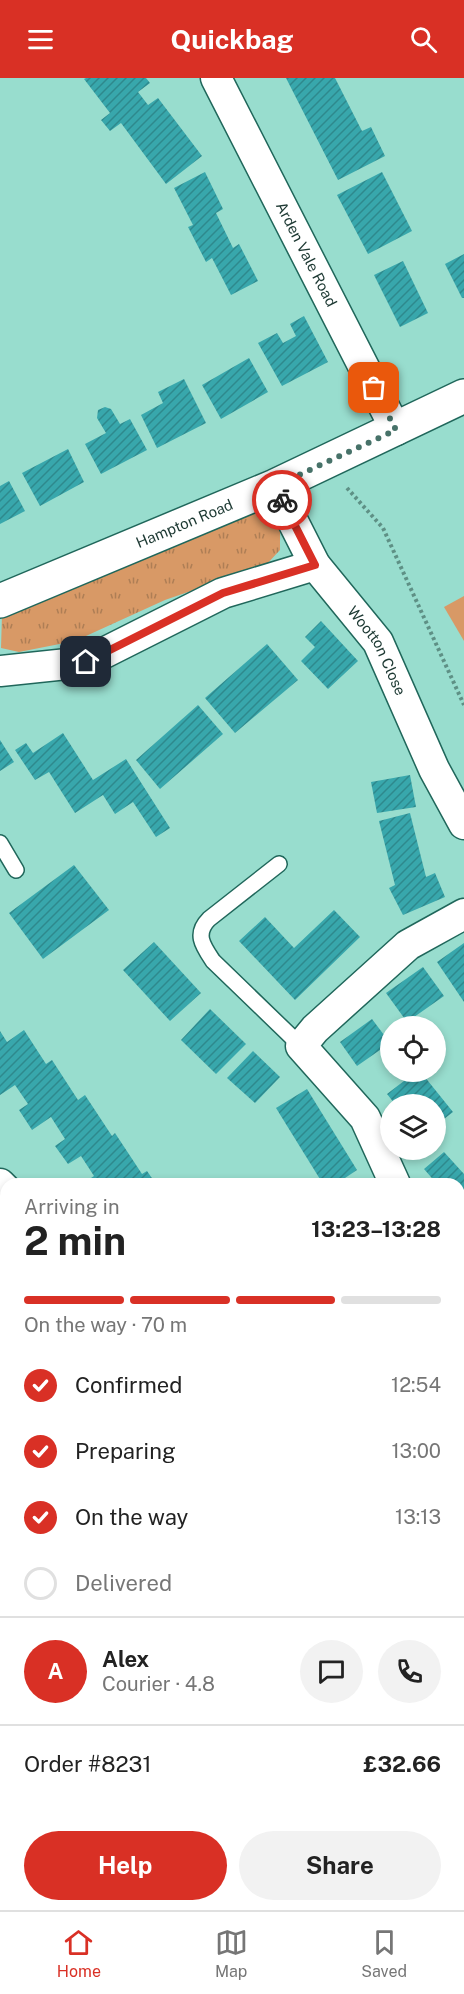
<!DOCTYPE html>
<meta charset="utf-8">
<style>
body{margin:0;font-family:"Public Sans",sans-serif;background:#f2f2f2;color:#222;height:100vh;display:flex;flex-direction:column;font-size:22px;white-space:nowrap}
*{box-sizing:border-box;margin:0}
p{font-size:20px;color:#767676}
.icon{flex:none;width:33px;height:33px;fill:none;stroke:currentColor;stroke-width:2;stroke-linecap:round;stroke-linejoin:round}
.map{position:relative;flex:1;overflow:hidden}
.details{position:absolute;left:0px;top:1100px;width:465px;height:734px;display:flex;flex-direction:column;background:#fff;border-radius:18px 18px 0 0;box-shadow:0 3px 9px #0003}
.details>*{flex:none}
.tools{position:absolute;left:380px;top:938px;display:grid;gap:12px}
.tools a{display:grid;place-items:center;width:66px;height:66px;border-radius:50%;background:#fff;box-shadow:0 3px 9px #0003;font-size:30px}
.pin{position:absolute;display:grid;place-items:center;width:51px;height:51px;color:#fff;margin:-26px;border-radius:12px;box-shadow:0 3px 9px #0006}
.courier{position:absolute;display:grid;place-items:center;width:60px;height:60px;margin:-30px;border:4px solid #d93025;border-radius:50%;background:#fff;color:#222;box-shadow:0 2px 8px #0007}
.overview em{font-style:normal;font-weight:700}
.overview div{display:flex;flex-direction:column-reverse}
.overview{display:flex;align-items:center;justify-content:space-between;height:102px;padding:0 24px}
h1{font-size:39px;font-weight:700;line-height:45px}
.bar{display:grid;grid-template-columns:repeat(4,1fr);gap:9px 6px;align-content:center;height:72px;padding:0 24px}
.bar i{height:8px;border-radius:4px;background:#e0e0e0}
.bar .selected{background:#d93025}
.bar p{grid-column:span 4}
.line{display:flex;align-items:center;gap:15px;padding:0 24px;border-top:2px solid #e0e0e0}
.line div{flex:1}
.round{display:grid;place-items:center;flex:none;width:63px;height:63px;border-radius:32px;background:#f2f2f2}
ol{padding:0 24px;list-style:none}
li{display:flex;align-items:center;gap:18px;height:66px}
li p{margin-inline-start:auto}
li .icon{padding:6px;border-radius:50%;background:#d93025;color:#fff;stroke-width:4}
li:last-child{color:#767676}
li i{width:33px;height:33px;border:3px solid #e0e0e0;border-radius:50%}
.primary-button{display:flex;gap:12px;margin-top:auto;padding:12px 24px}
.primary-button a{flex:1;height:69px;border-radius:36px;background:#d93025;color:#fff;font-size:24px;font-weight:700;line-height:69px;text-align:center}
.primary-button a+a{background:#f2f2f2;color:#222}
header{display:flex;justify-content:space-between;align-items:center;height:78px;padding:0 24px;background:#d93025;color:#fff;font-size:27px;font-weight:700}
.dock{display:flex;justify-content:space-around;align-items:center;height:84px;border-top:2px solid #e0e0e0;background:#fff;font-size:16px;color:#767676}
.dock a{display:grid;justify-items:center;gap:3px}
.dock .selected{color:#d93025}
.map>svg:first-child{display:block}
.grass{fill:url(#grass-tufts)}
.pitch{fill:#d89966}
.building{fill:url(#building-hatch)}
.lines{fill:none;stroke-linecap:round;stroke-linejoin:round}
.lane-casing{stroke:#20675b;stroke-width:18}
.street-casing{stroke:#20675b;stroke-width:33}
.secondary-casing{stroke:#20675b;stroke-width:36}
.path{stroke:#5e9085;stroke-width:4;stroke-dasharray:3 3;stroke-linecap:butt}
.lane{stroke:#fff;stroke-width:15}
.street{stroke:#fff;stroke-width:30}
.secondary{stroke:#fff;stroke-width:33}
.done{stroke:#477269;stroke-width:6;stroke-dasharray:0 10.8}
.route{stroke:#d93025;stroke-width:8}
.labels{text-anchor:middle;stroke-width:5;stroke-linejoin:round;paint-order:stroke}
.street-label{font-size:15px;fill:#1c3832;stroke:#a5eadb}
</style>
<header><svg class="icon" aria-label="menu" viewBox="0 0 24 24"><path d="M4 6h16M4 12h16M4 18h16"/></svg>Quickbag<svg class="icon" aria-label="search" viewBox="0 0 24 24"><circle cx="10" cy="10" r="6"/><path d="M15 15l6 6"/></svg></header>
<div class="map">
<svg width="464" height="1832" viewBox="0 0 464 1832">
<defs>
<pattern id="grass-tufts" width="24" height="20" patternUnits="userSpaceOnUse" patternTransform="scale(1.5)"><rect width="24" height="20" fill="#d89966"/><path d="M3 7l-1-3M5 7V3M7 7l1-3M15 17l-1-3M17 17v-4M19 17l1-3" fill="none" stroke="#ae7e55"/></pattern>
<pattern id="building-hatch" width="6" height="6" patternUnits="userSpaceOnUse" patternTransform="scale(1.5)"><rect width="6" height="6" fill="#38a7ac"/><path d="M-1 1l2-2M0 6l6-6M5 7l2-2" fill="none" stroke="#2e898d"/></pattern>
</defs>
<rect width="100%" height="100%" fill="#98ddce"/>
<path class="grass" d="M245 432 270 436 280 453V472L266 487 165 522 75 563 19 574 1 570 2 536Z"/>
<path class="pitch" d="M464 518V563L444 529Z"/>
<g class="building">
<path d="M86 0H146L150 5 138 14 148 27 158 20 202 78 166 106 121 45 110 53 101 42 110 35 84 1Z"/>
<path d="M286 0H335L362 53 371 49 385 78 338 102Z"/>
<path d="M205 94 223 131 216 135 233 170 239 166 258 203 231 217 212 180 206 184 188 149 193 147 174 110Z"/>
<path d="M382 94 412 153 368 176 337 117Z"/>
<path d="M464 176V220H462L445 186Z"/>
<path d="M403 183 428 235 400 249 374 197Z"/>
<path d="M304 238 328 284 282 308 258 265 277 255 283 265 296 258 290 246Z"/>
<path d="M249 280 268 314 221 341 202 307Z"/>
<path d="M184 301 206 345 157 370 141 337 163 325 158 314Z"/>
<path d="M105 329 111 331 120 346 130 341 147 372 101 396 85 366 106 355 97 340 98 332Z"/>
<path d="M68 371 84 404 40 428 22 395Z"/>
<path d="M9 403 25 433 0 446V408Z"/>
<path d="M321 543 358 583 328 611 301 583 315 569 305 559Z"/>
<path d="M267 566 298 602 235 655 205 620Z"/>
<path d="M198 627 223 656 160 711 136 682Z"/>
<path d="M63 655 93 702 126 681 170 750 156 759 133 724 115 736 103 717 75 735 49 694 35 702 15 672 26 665 33 675Z"/>
<path d="M0 662 14 684 0 693Z"/>
<path d="M410 697 416 729 377 735 371 704Z"/>
<path d="M410 735 426 799 435 795 445 819 403 837 389 810 395 807 379 743Z"/>
<path d="M74 787 109 832 43 881 9 835Z"/>
<path d="M334 832 360 859 295 922 239 863 265 839 294 870Z"/>
<path d="M154 864 201 915 170 943 123 892Z"/>
<path d="M464 865V924L437 884Z"/>
<path d="M423 889 444 918 407 944 386 915Z"/>
<path d="M210 931 246 966 216 996 181 962Z"/>
<path d="M372 941 390 965 357 988 340 964Z"/>
<path d="M24 952 46 986 52 982 78 1022 85 1017 112 1058 115 1055 142 1096 147 1093 156 1106H82L94 1098 81 1078 68 1086 55 1068 65 1061 51 1039 32 1052 19 1032 28 1026 15 1007 0 1017V953L7 964Z"/>
<path d="M253 973 280 999 255 1025 227 1000Z"/>
<path d="M417 993H420L453 1034 435 1048V1026H395L387 1016Z"/>
<path d="M307 1011 357 1092 336 1106H323L276 1030Z"/>
<path d="M444 1074 464 1096V1135L459 1130V1106H437L424 1091Z"/>
<path d="M0 1208 6 1215V1276L0 1281Z"/>
<path d="M459 1220 464 1229V1242L459 1245Z"/>
<path d="M464 1259V1301L459 1293V1262Z"/>
<path d="M6 1494V1537L0 1528V1498Z"/>
<path d="M0 1538 6 1547V1577L2 1571 0 1573Z"/>
<path d="M23 1827H63L67 1832H17Z"/>
<path d="M105 1827H118L123 1832H99Z"/>
</g>
<g class="lines">
<defs>
<g id="lane">
<path d="M0 765 16 792"/>
<path d="M279 786 209 841C194 856 203 868 213 883L301 968"/>
</g>
<g id="street">
<path id="s1" d="M216 0 396 352"/>
<path id="s2" d="M275 408 315 487 378 564 434 691 464 746"/>
<path d="M0 593 86 584 223 515 315 487"/>
<path d="M0 1106 6 1112"/>
<path d="M395 1106 365 1040 301 968 315 951 408 867 464 836"/>
<path d="M459 1190 464 1196"/>
<path d="M0 1384 6 1379"/>
</g>
<g id="secondary">
<path id="s3" d="M0 523 275 408 464 318"/>
</g>
</defs>
<use href="#lane" class="lane-casing"/>
<use href="#street" class="street-casing"/>
<use href="#secondary" class="secondary-casing"/>
<path class="path" d="M347 410 383 450 464 627"/>
<use href="#lane" class="lane"/>
<use href="#street" class="street"/>
<use href="#secondary" class="secondary"/>
</g>
<g class="lines">
<path class="done" d="M282 422 275 408 396 352 374 310"/>
<path class="route" d="M86 584 223 515 315 487 282 422"/>
</g>
<g class="labels">
<g class="street-label">
<text dy="5" stroke="none"><textPath href="#s1" startOffset="198">Arden Vale Road</textPath></text>
<text dy="5" stroke="none"><textPath href="#s3" startOffset="200">Hampton Road</textPath></text>
<text dy="5" stroke="none"><textPath href="#s2" startOffset="195">Wootton Close</textPath></text>
</g>
</g>
</svg>
<div class="tools">
<a><svg class="icon" aria-label="locate" viewBox="0 0 24 24"><circle cx="12" cy="12" r="6"/><path d="M12 2v4M12 18v4M2 12h4M18 12h4"/></svg></a>
<a><svg class="icon" aria-label="layers" viewBox="0 0 24 24"><path d="M12 4l9 5-9 5-9-5zM3 14l9 5 9-5"/></svg></a>
</div>
<div class="pin" style="left:374px;top:310px;background:#ea580c"><svg class="icon" aria-label="bag" viewBox="0 0 24 24"><path d="M5 8h14l-1 12H6zM9 8a3 3 0 0 1 6 0"/></svg></div>
<div class="pin" style="left:86px;top:584px;background:#1f2937"><svg class="icon" aria-label="home" viewBox="0 0 24 24"><path d="M3 11l9-7 9 7M6 9v11h12V9"/></svg></div>
<div class="courier" style="left:282px;top:422px"><svg class="icon" aria-label="bike" viewBox="0 0 24 24"><circle cx="6" cy="16" r="4"/><circle cx="18" cy="16" r="4"/><path d="M6 16l4-8h5l3 8M10 8l3 8H6M13 5h3"/></svg></div>
<section class="details">
<div class="overview"><div><h1>2 min</h1><p>Arriving in</p></div><em>13:23–13:28</em></div>
<div class="bar"><i class="selected"></i><i class="selected"></i><i class="selected"></i><i></i><p>On the way · 70 m</p></div>
<ol>
<li><svg class="icon" aria-label="check" viewBox="0 0 24 24"><path d="M5 12l5 5 9-10"/></svg>Confirmed<p>12:54</p></li>
<li><svg class="icon" aria-label="check" viewBox="0 0 24 24"><path d="M5 12l5 5 9-10"/></svg>Preparing<p>13:00</p></li>
<li><svg class="icon" aria-label="check" viewBox="0 0 24 24"><path d="M5 12l5 5 9-10"/></svg>On the way<p>13:13</p></li>
<li><i></i>Delivered</li>
</ol>
<div class="line" style="height:108px"><b class="round" style="background:#d93025;color:#fff">A</b><div><b>Alex</b><p>Courier · 4.8</p></div><a class="round"><svg class="icon" aria-label="chat" viewBox="0 0 24 24"><path d="M4 5h16v11H9l-5 4z"/></svg></a><a class="round"><svg class="icon" aria-label="phone" viewBox="0 0 24 24"><path d="M5 4h4l2 5-3 2q2 4 5 5l2-3 5 2v4C11 20 4 13 5 4z"/></svg></a></div>
<div class="line" style="height:78px"><div>Order #8231</div><b>£32.66</b></div>
<div class="primary-button"><a>Help</a><a>Share</a></div>
</section>
</div>
<nav class="dock">
<a class="selected"><svg class="icon" aria-label="home" viewBox="0 0 24 24"><path d="M3 11l9-7 9 7M6 9v11h12V9"/></svg>Home</a>
<a><svg class="icon" aria-label="map" viewBox="0 0 24 24"><path d="M3 6l6-2 6 2 6-2v14l-6 2-6-2-6 2zM9 4v14M15 6v14"/></svg>Map</a>
<a><svg class="icon" aria-label="saved" viewBox="0 0 24 24"><path d="M7 4h10v16l-5-4-5 4z"/></svg>Saved</a>
</nav>
